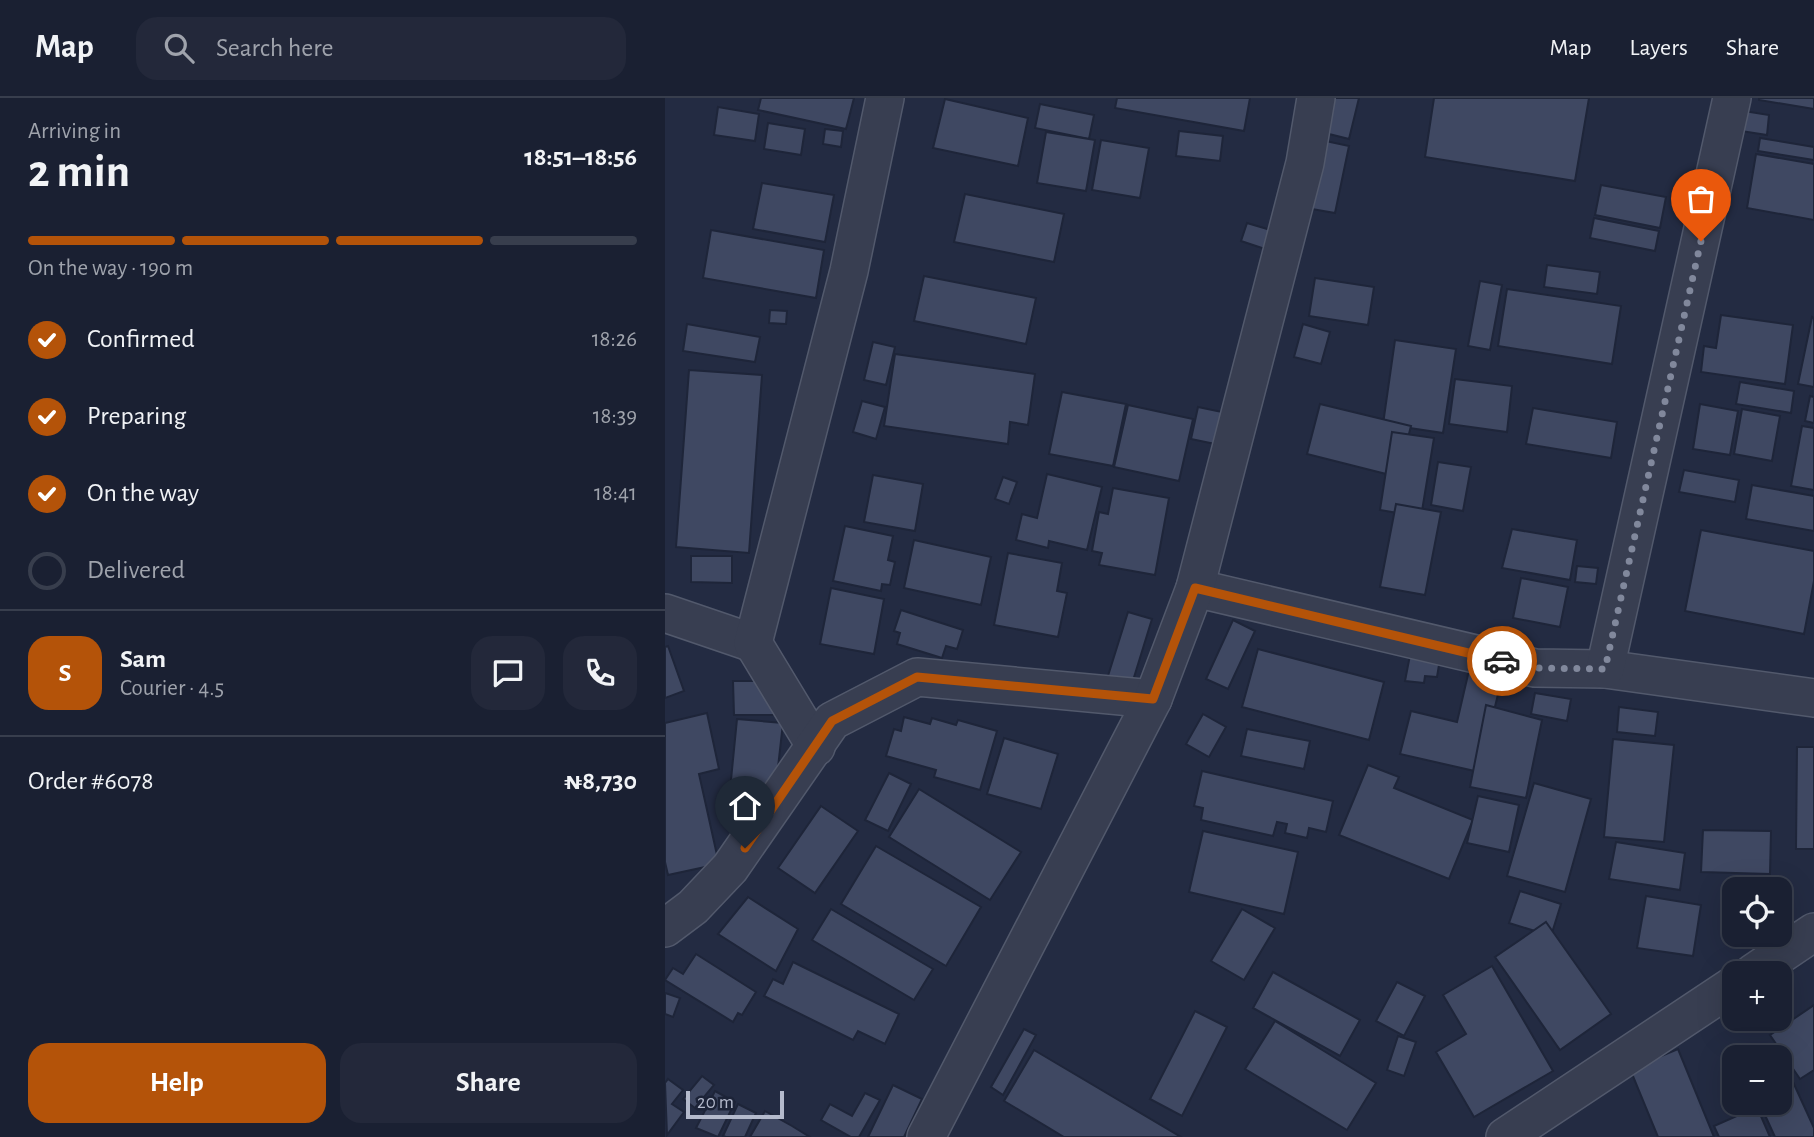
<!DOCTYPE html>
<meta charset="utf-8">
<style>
body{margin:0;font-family:"Alegreya Sans",sans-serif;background:#23283a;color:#f1f3f6;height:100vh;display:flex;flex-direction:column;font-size:26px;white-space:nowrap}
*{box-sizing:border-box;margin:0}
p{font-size:23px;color:#9fa3ac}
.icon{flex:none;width:38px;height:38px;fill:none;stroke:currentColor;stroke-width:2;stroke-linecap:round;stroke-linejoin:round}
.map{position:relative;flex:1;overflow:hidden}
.sheet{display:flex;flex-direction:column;background:#1a2032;width:665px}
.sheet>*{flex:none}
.controls{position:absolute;left:1057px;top:779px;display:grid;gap:14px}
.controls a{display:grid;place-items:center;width:70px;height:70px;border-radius:14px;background:#1a2032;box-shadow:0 7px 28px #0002,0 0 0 2px #383e4d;font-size:35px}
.scale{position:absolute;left:21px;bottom:18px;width:98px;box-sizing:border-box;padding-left:7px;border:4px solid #b4bacc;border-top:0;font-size:19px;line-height:24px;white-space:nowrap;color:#b4bacc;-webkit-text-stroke:5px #1c2337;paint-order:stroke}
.pin{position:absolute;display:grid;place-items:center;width:60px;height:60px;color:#fff;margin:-72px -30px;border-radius:50% 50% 50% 0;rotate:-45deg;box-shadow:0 0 7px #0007}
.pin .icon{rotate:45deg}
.courier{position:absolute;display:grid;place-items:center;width:70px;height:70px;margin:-35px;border:5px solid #b45309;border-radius:50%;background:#fff;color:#222;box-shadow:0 2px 9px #0007}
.headline em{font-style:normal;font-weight:600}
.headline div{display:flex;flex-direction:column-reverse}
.headline{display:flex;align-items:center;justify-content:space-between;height:119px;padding:0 28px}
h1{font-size:46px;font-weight:600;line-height:52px}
.bar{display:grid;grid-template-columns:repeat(4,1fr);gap:10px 7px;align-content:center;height:84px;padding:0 28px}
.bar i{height:9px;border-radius:5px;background:#383e4d}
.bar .on{background:#b45309}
.bar p{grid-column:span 4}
.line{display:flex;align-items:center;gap:18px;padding:0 28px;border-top:2px solid #383e4d}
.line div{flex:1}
.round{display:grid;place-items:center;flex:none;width:74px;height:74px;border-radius:21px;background:#23283a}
ol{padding:0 28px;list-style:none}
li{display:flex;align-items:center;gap:21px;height:77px}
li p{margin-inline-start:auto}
li .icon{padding:7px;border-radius:50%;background:#b45309;color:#fff;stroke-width:4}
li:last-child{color:#9fa3ac}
li i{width:38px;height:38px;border:4px solid #383e4d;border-radius:50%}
.primary-button{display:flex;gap:14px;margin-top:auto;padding:14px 28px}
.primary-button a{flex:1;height:80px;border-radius:21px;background:#b45309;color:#fff;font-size:28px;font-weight:600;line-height:80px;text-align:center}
.primary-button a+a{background:#23283a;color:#f1f3f6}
header{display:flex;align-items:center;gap:42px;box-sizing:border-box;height:98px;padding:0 35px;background:#1a2032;border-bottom:2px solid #383e4d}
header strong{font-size:33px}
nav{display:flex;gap:38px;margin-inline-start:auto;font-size:24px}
.search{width:490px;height:63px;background:#23283a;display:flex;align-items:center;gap:18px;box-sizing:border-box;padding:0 24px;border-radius:21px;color:#9fa3ac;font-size:26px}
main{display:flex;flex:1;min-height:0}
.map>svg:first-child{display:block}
.building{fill:#3f4862;stroke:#1e2539;stroke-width:2}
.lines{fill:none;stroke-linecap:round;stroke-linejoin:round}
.minor-casing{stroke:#52596c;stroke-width:40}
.minor{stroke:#383e51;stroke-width:37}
.done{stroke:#81889c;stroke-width:7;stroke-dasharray:0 12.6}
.route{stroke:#b45309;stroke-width:9}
</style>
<header>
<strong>Map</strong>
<div class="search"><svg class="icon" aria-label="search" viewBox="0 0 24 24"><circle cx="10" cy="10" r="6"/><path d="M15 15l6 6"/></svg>Search here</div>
<nav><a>Map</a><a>Layers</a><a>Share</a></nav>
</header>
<main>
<section class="sheet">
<div class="headline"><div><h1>2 min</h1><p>Arriving in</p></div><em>18:51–18:56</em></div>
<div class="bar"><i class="on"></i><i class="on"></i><i class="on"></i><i></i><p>On the way · 190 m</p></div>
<ol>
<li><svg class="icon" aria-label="check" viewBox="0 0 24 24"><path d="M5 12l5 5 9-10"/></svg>Confirmed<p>18:26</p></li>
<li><svg class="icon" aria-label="check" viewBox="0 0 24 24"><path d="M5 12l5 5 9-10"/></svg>Preparing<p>18:39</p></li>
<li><svg class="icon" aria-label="check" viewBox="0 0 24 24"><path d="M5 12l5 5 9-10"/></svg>On the way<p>18:41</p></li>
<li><i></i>Delivered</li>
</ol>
<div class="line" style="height:126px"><b class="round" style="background:#b45309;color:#fff">S</b><div><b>Sam</b><p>Courier · 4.5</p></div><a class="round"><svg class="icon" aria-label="chat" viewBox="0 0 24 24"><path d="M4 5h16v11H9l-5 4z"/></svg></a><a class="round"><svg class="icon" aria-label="phone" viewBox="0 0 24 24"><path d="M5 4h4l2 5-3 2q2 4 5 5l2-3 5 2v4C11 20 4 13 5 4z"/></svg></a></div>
<div class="line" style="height:91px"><div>Order #6078</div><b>₦8,730</b></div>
<div class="primary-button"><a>Help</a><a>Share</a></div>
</section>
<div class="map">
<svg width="1149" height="1039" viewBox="0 0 1149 1039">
<rect width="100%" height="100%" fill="#232b42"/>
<g class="building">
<path d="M96 0H189L181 31 93 12Z"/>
<path d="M452 0H585L579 33 450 10Z"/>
<path d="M665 0H694L684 41 656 34Z"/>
<path d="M769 0H924L910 83 760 59Z"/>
<path d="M1094 0H1149V11L1094 2Z"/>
<path d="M280 1 363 20 353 68 268 50Z"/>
<path d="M375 6 429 17 424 41 370 30Z"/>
<path d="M53 9 94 16 90 43 49 37Z"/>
<path d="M1079 13 1104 17 1102 37 1076 33Z"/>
<path d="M103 25 140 31 136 57 99 51Z"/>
<path d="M160 31 178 33 176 49 158 46Z"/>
<path d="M514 33 558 38 555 63 511 58Z"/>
<path d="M381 34 430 42 421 93 372 85Z"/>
<path d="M1095 40 1149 49V62L1093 53Z"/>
<path d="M436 42 484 50 475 100 427 92Z"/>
<path d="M656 42 684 48 670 115 641 110Z"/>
<path d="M1091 56 1149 66V122L1082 110Z"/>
<path d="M97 85 169 97 160 144 88 131Z"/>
<path d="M936 87 1001 99 995 130 930 117Z"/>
<path d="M300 96 399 116 389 164 289 144Z"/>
<path d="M929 120 994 133 990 153 925 140Z"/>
<path d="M582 125 609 133 603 152 576 143Z"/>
<path d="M46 132 159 152 151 200 38 180Z"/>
<path d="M882 167 935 174 932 196 879 189Z"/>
<path d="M259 178 371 200 361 246 249 223Z"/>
<path d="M650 180 709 189 703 227 644 218Z"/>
<path d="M815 183 837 187 825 252 803 248Z"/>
<path d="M842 191 956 208 947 266 833 248Z"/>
<path d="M105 212 122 213 121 226 104 225Z"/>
<path d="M1056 217 1128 227 1120 286 1036 274 1039 248 1051 250Z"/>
<path d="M1147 219 1149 220V289L1133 286Z"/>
<path d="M22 226 95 239 90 264 18 253Z"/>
<path d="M638 226 665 234 656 266 629 259Z"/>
<path d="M730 242 791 251 778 335 718 326Z"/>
<path d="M208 244 230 249 221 287 199 282Z"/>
<path d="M230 256 370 276 363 327 345 324 343 346 219 328Z"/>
<path d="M24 272 97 277 84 455 11 449Z"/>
<path d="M790 281 847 288 842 334 784 326Z"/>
<path d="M1075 284 1129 293 1126 315 1071 306Z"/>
<path d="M397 294 461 306 448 368 384 356Z"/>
<path d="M1145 298 1149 299V325L1140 323Z"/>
<path d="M197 303 220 309 211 341 188 334Z"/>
<path d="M655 306 746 328 733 379 642 356Z"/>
<path d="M1035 306 1073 313 1065 357 1028 351Z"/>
<path d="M463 307 528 321 514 383 449 369Z"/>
<path d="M533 309 557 314 550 346 526 341Z"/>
<path d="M868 310 952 324 946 360 861 346Z"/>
<path d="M1077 311 1115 318 1107 363 1069 356Z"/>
<path d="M1137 328 1149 330V392L1126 388Z"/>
<path d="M727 334 769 340 756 419 715 412Z"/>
<path d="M773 364 806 369 798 413 766 407Z"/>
<path d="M1019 372 1074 382 1070 404 1014 394Z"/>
<path d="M382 376 437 389 422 452 384 443 383 450 351 442 357 416 372 420Z"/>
<path d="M208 377 258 386 250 433 199 424Z"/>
<path d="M338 379 352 384 344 406 330 401Z"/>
<path d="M1087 387 1149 398V433L1081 421Z"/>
<path d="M448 390 504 400 490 477 434 467 437 455 427 453 434 414 443 416Z"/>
<path d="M731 406 776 414 760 497 715 489Z"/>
<path d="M180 428 228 438 223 462 230 464 225 487 217 486 216 493 168 483Z"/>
<path d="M847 431 912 442 905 482 837 470Z"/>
<path d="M1036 432 1149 453V483L1139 536 1020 513Z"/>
<path d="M249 442 326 459 316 507 239 490Z"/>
<path d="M343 455 397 465 392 493 402 495 393 539 329 527Z"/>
<path d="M26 458H67V485L26 484Z"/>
<path d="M912 468 933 470 931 486 910 484Z"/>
<path d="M856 480 903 489 895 529 848 520Z"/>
<path d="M166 490 219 501 209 556 155 546Z"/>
<path d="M236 512 298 532 292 551 281 548 277 560 232 546 235 535 229 533Z"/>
<path d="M463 514 487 521 466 589 442 581Z"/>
<path d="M568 522 590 533 563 591 541 581Z"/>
<path d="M3 548 19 593 0 600V549Z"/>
<path d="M593 551 719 584 704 642 577 609Z"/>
<path d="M745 557 775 561 772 579 760 578 759 585 740 583Z"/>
<path d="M805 568 838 576 814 674 735 656 746 613 792 624Z"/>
<path d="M68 583H109L112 617H69Z"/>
<path d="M870 595 906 601 902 623 866 616Z"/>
<path d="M821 607 877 622 861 700 805 689Z"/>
<path d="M954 609 993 614 990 638 952 634Z"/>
<path d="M42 615 54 671 34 676 54 766 3 777 0 764V625Z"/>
<path d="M538 616 561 629 544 659 521 646Z"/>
<path d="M239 619 265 626 267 620 291 627 293 622 332 633 315 692 269 679 271 672 221 658 229 631 236 633Z"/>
<path d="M72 621 118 625 110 696 65 692Z"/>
<path d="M582 631 645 643 639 671 576 658Z"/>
<path d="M339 640 393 656 376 711 322 696Z"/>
<path d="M948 641 1009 647 999 744 939 739Z"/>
<path d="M1132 649H1149V751H1131Z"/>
<path d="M703 667 734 679 729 690 808 722 784 781 674 737Z"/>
<path d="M537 673 668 703 661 734 644 730 642 740 620 735 622 726 612 724 608 738 536 722 538 710 529 708Z"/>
<path d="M224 675 246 686 223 733 200 722Z"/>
<path d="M869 685 926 701 900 794 842 778Z"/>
<path d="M254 691 356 754 325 802 224 739Z"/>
<path d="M813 698 854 707 844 754 802 745Z"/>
<path d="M156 708 193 733 150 795 113 770Z"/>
<path d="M1038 732 1106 733 1105 776 1036 774Z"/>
<path d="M538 733 633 754 619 816 524 794Z"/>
<path d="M951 744 1020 755 1015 792 944 781Z"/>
<path d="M211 748 316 809 281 868 176 806Z"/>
<path d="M855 793 896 806 886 838 844 825Z"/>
<path d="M981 798 1036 807 1028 858 972 850Z"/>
<path d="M83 799 133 831 111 873 53 836Z"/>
<path d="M166 811 268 871 249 902 147 842Z"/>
<path d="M577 811 610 830 579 882 546 863Z"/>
<path d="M881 824 946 916 895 952 830 859Z"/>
<path d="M31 856 91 894 77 917 73 915 68 924 0 882 8 870 18 876Z"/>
<path d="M128 864 234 916 220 946 193 933 188 942 99 898 108 881 118 886Z"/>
<path d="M827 868 888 973 809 1019 771 954 801 936 778 897Z"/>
<path d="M608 874 695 922 675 958 588 910Z"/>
<path d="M732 884 760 898 739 938 711 923Z"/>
<path d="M0 895 15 900 8 919 0 916Z"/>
<path d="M1149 907V972L1135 981 1105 937Z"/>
<path d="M530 913 562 929 517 1018 485 1001Z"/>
<path d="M610 923 711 985 682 1032 580 971Z"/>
<path d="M359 931 371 937 338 997 326 989Z"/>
<path d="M733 938 751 944 739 978 722 972Z"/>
<path d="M1013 951 1049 1039H993L965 971Z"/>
<path d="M369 952 516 1039H399L339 1003Z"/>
<path d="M37 978 49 987 30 1010 18 1001Z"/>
<path d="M3 981 18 992 7 1006 19 1014 2 1037 0 985Z"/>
<path d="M1128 984 1149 1030V1039H1110L1094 1004H1115V990Z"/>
<path d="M228 987 257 1001 239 1039H203Z"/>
<path d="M50 993 70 1004 53 1039 31 1030Z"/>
<path d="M200 995 215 1002 194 1039H186L156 1022 165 1006 187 1018Z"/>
<path d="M73 1006 91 1015 80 1039H61L58 1038Z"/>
<path d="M1092 1009 1105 1039H1054L1049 1028Z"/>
<path d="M100 1013 127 1028 145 1039H85Z"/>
</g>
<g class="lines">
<defs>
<g id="minor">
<path d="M530 490 870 570 940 571 1149 600"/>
<path d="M0 515 88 545"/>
<path d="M940 571 1067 0"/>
<path d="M151 649 88 545 184 173 220 0"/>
<path d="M0 830 28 809 65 770 167 623 252 579 488 601"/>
<path d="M1088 875 1149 834"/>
<path d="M261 1039 488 601 530 490 640 65 651 0"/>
<path d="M840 1039 1069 887"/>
</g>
</defs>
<use href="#minor" class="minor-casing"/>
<use href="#minor" class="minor"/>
</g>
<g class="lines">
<path class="done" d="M837 563 870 570 940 571 1036 143"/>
<path class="route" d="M80 750 167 623 252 579 488 601 530 490 837 563"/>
</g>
</svg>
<div class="controls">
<a><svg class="icon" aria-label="locate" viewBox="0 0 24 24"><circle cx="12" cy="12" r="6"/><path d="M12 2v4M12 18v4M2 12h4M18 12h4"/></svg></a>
<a>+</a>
<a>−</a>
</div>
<div class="scale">20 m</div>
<div class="pin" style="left:1036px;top:143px;background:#ea580c"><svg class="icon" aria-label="bag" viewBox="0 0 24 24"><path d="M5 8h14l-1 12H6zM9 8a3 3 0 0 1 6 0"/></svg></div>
<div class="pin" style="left:80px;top:750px;background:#1f2937"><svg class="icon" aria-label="home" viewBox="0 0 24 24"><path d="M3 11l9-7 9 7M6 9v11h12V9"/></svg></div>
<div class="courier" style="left:837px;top:563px"><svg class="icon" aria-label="car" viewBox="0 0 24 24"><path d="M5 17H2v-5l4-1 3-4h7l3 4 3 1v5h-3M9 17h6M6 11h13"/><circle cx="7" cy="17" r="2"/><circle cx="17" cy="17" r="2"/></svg></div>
</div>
</main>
